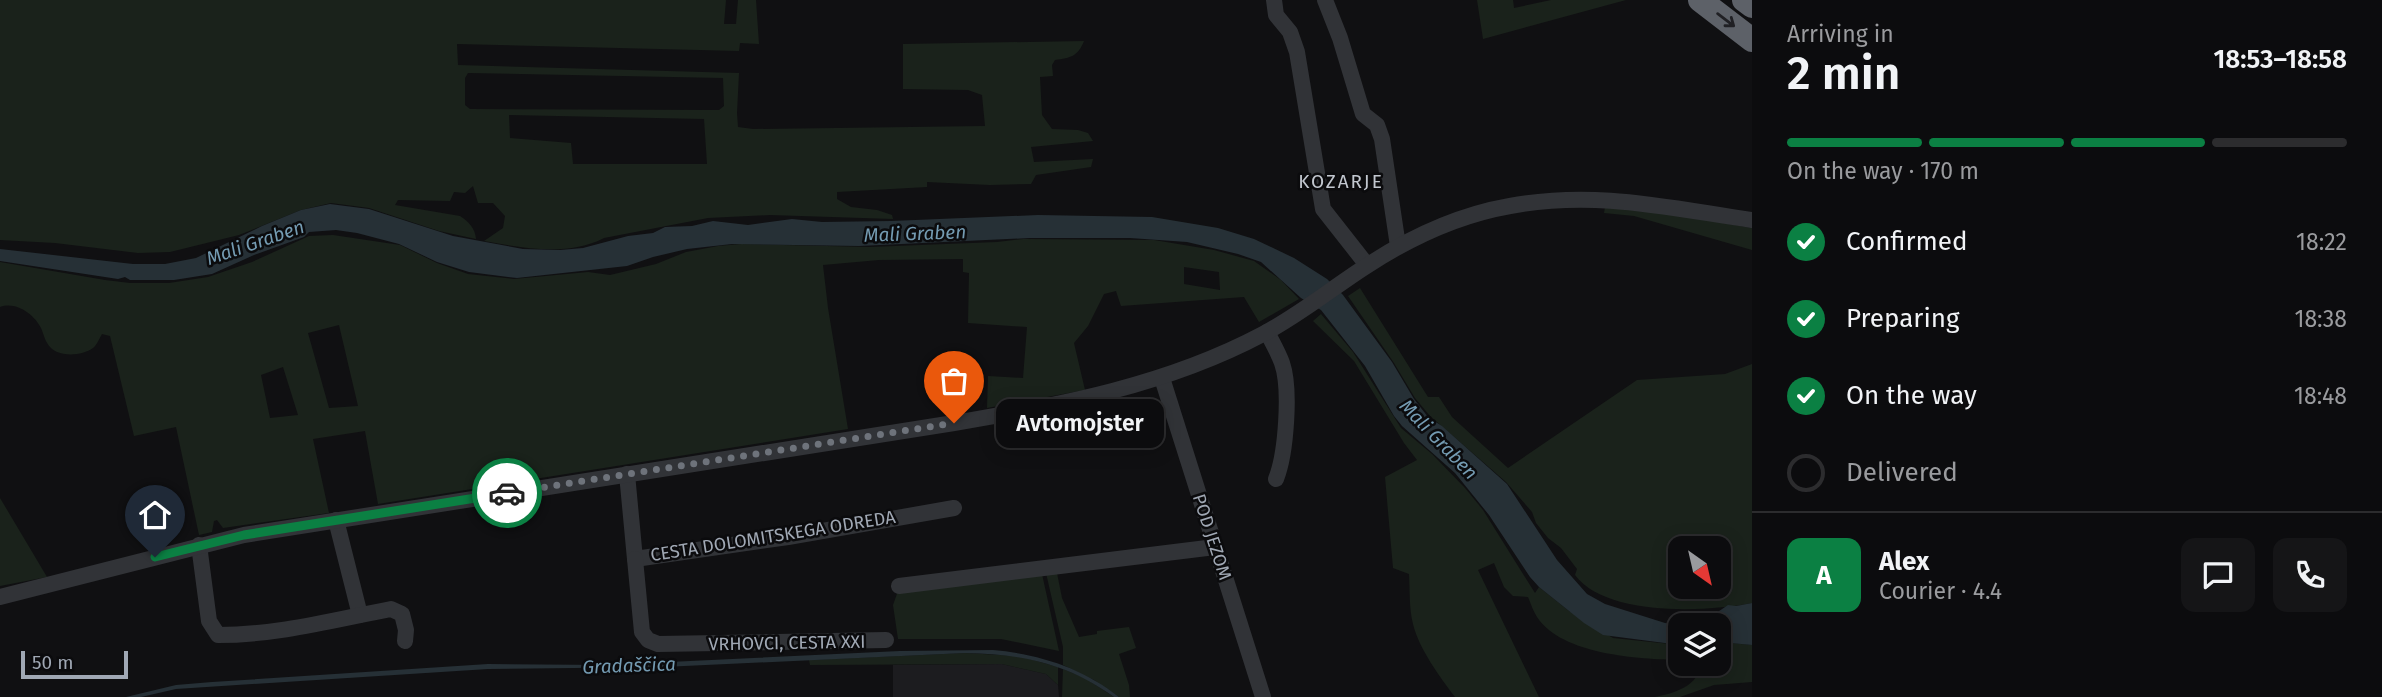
<!DOCTYPE html>
<meta charset="utf-8">
<style>
body{margin:0;font-family:"Fira Sans",sans-serif;background:#151517;color:#f1f3f6;height:100vh;display:flex;flex-direction:column;font-size:26px;white-space:nowrap}
*{box-sizing:border-box;margin:0}
p{font-size:23px;color:#9a9b9e}
.icon{flex:none;width:38px;height:38px;fill:none;stroke:currentColor;stroke-width:2;stroke-linecap:round;stroke-linejoin:round}
.map{position:relative;flex:1;overflow:hidden}
.panel{display:flex;flex-direction:column;background:#0c0c0e;width:630px}
.panel>*{flex:none}
.needle{width:46px;rotate:146deg}
.controls{position:absolute;left:1668px;top:536px;display:grid;gap:14px}
.controls a{display:grid;place-items:center;width:63px;height:63px;border-radius:14px;background:#0c0c0e;box-shadow:0 4px 18px #0003,0 0 0 2px #2c2c2e;font-size:35px}
.scale{position:absolute;left:21px;bottom:18px;width:107px;box-sizing:border-box;padding-left:7px;border:4px solid #a0a8b4;border-top:0;font-size:19px;line-height:24px;white-space:nowrap;color:#a0a8b4;-webkit-text-stroke:5px #0b0b0d;paint-order:stroke}
.pin{position:absolute;display:grid;place-items:center;width:60px;height:60px;color:#fff;margin:-72px -30px;border-radius:50% 50% 50% 0;rotate:-45deg;box-shadow:0 0 7px #0007}
.pin .icon{rotate:45deg}
.courier{position:absolute;display:grid;place-items:center;width:70px;height:70px;margin:-35px;border:5px solid #0b8043;border-radius:50%;background:#fff;color:#222;box-shadow:0 2px 9px #0007}
.bubble{position:absolute;height:49px;border-radius:14px;background:#0c0c0e;box-shadow:0 4px 18px #0003,0 0 0 2px #2c2c2e;font-size:23px;font-weight:600;line-height:49px;text-align:center}
.summary em{font-style:normal;font-weight:600}
.summary div{display:flex;flex-direction:column-reverse}
.summary{display:flex;align-items:center;justify-content:space-between;height:119px;padding:0 35px}
h1{font-size:46px;font-weight:600;line-height:52px}
.bar{display:grid;grid-template-columns:repeat(4,1fr);gap:10px 7px;align-content:center;height:84px;padding:0 35px}
.bar i{height:9px;border-radius:5px;background:#2c2c2e}
.bar .current{background:#0b8043}
.bar p{grid-column:span 4}
.line{display:flex;align-items:center;gap:18px;padding:0 35px;border-top:2px solid #2c2c2e}
.line div{flex:1}
.round{display:grid;place-items:center;flex:none;width:74px;height:74px;border-radius:14px;background:#151517}
ol{padding:0 35px;list-style:none}
li{display:flex;align-items:center;gap:21px;height:77px}
li p{margin-inline-start:auto}
li .icon{padding:7px;border-radius:50%;background:#0b8043;color:#fff;stroke-width:4}
li:last-child{color:#9a9b9e}
li i{width:38px;height:38px;border:4px solid #2c2c2e;border-radius:50%}
main{display:flex;flex:1;min-height:0}
.map>svg:first-child{display:block}
.built{fill:#1c1c1f}
.green{fill:#1a221b;fill-rule:evenodd}
.water{fill:#263036}
.lines{fill:none;stroke-linecap:round;stroke-linejoin:round}
.minor{stroke:#313337;stroke-width:16}
.highway{stroke:#5d6168;stroke-width:24}
.oneway{stroke:#202024}
.done{stroke:#6e737b;stroke-width:7;stroke-dasharray:0 12.6}
.route{stroke:#0b8043;stroke-width:9}
.labels{text-anchor:middle;stroke-width:5;stroke-linejoin:round;paint-order:stroke}
.street-label{font-size:18px;fill:#a0a8b4;stroke:#0b0b0d}
.neighbourhood-label{font-size:19px;letter-spacing:2px;fill:#c2c7cf;stroke:#0b0b0d}
.water-label{font-size:19px;font-style:italic;fill:#749bb2;stroke:#0b0b0d}
</style>
<main>
<div class="map">
<svg width="1752" height="697" viewBox="0 0 1752 697">
<rect width="100%" height="100%" fill="#101012"/>
<path class="built" d="M1002 664 1046 674 1058 685 1059 697H893V665Z"/>
<g class="green">
<path d="M0 0H726L724 24H736L738 0H756L759 44 740 43 739 51 457 44 458 65 739 73 737 113 738 127 753 129 985 126 982 95 968 90 903 89V44L1084 41C1078 56 1071 58 1055 60L1052 65 1053 76 1040 77 1042 115 1052 129 1078 130 1088 133 1093 141 1031 147 1034 162 1093 159 1091 167 1036 175 1031 184 990 185 927 182V187L837 192V199L851 207 877 210 892 215 893 219 770 215 708 218 604 238C568 257 522 248 484 241L503 228 505 216 493 203H478L473 186 465 193 454 192 450 201 398 200 395 205 460 216C469 222 475 228 476 239L439 231 369 208 331 203 301 210 239 235 170 252 138 253 55 243 0 240ZM468 73 723 78 724 106 719 110 470 109 465 105V78ZM509 115 704 119 707 164H573L571 143 510 138Z"/>
<path d="M1477 0H1513L1514 8 1551 0H1626L1483 39Z"/>
<path d="M1605 207 1683 216 1752 228V250L1634 216 1604 213Z"/>
<path d="M333 235 400 245 437 263 468 274 514 279 588 272 610 275 656 264 686 252 718 246 741 244 870 247 997 242 1023 239 1154 240 1214 250 1254 261 1281 280 1299 299 1259 322 1244 297 1121 306 1116 291 1104 294 1088 326 1074 343 1085 390 987 408 988 376 1023 378 1027 327 968 323 969 273 963 272V259L879 260 823 265 828 308 848 429 378 504 365 431 313 439 329 513 223 528 217 520 214 521 212 532 199 535 176 427 134 436 110 336 102 334C99 339 97 345 93 348 82 356 60 357 51 348 45 342 44 335 41 328 34 314 16 301 0 307V262L105 280 130 283H169L208 277 252 262 309 236ZM1184 267 1219 272 1220 290 1184 284ZM339 325 358 406 329 408 308 333ZM283 367 298 415 270 418 261 375Z"/>
<path d="M1360 288 1428 397H1439L1452 417 1508 468 1637 380 1725 374 1752 364V603C1707 612 1606 617 1575 575L1577 569 1561 548 1548 538 1536 523 1532 512 1506 482 1430 416 1415 398 1394 363 1348 296ZM1680 548H1718V586H1680Z"/>
<path d="M1321 314 1353 352 1401 428 1432 454 1465 488 1483 510 1535 593 1539 587 1569 611 1613 638 1680 645V660C1639 659 1562 655 1537 617 1533 611 1531 604 1528 597L1513 596 1504 587 1494 563 1478 570 1539 697H1455C1440 677 1419 649 1413 624 1409 608 1410 591 1409 574L1393 568 1385 477 1417 460 1404 443 1354 361 1313 321Z"/>
<path d="M0 498 47 577 0 586Z"/>
<path d="M1046 573H1057L1062 598 1079 637 1097 634V631L1129 627 1136 648 1119 654 1129 685 1130 697H1119L1094 680 1063 665V647Z"/>
<path d="M1042 574 1059 651 1001 639H898L893 605 898 591Z"/>
<path d="M1719 642 1752 645V682L1714 685 1680 697H1654C1672 694 1701 686 1700 663H1718Z"/>
<path d="M965 653 1019 656 1058 667V685L1046 674 1002 664 810 665 809 660Z"/>
<path d="M1063 669 1085 678 1114 697H1062Z"/>
</g>
<g class="water">
<path d="M330 204 369 209 453 236 523 249 560 250 583 248 628 236 653 233 665 227 692 226 713 221 748 225 792 219 822 222 891 221 1038 215 1152 217 1218 228 1254 239 1294 258 1327 279 1343 295 1392 362 1414 399 1428 417 1442 426 1507 484 1557 560 1587 594 1605 604 1665 623 1682 625H1680V645L1603 635 1584 623 1539 587 1530 577 1489 515 1455 473 1402 426 1394 416 1365 366 1321 310 1301 298 1261 262 1238 254 1187 242 1130 238H1030L859 246 732 244 687 249 653 257 627 266 517 278 469 272 437 262 399 244 357 233 336 230 309 232 304 237 254 255 212 274 174 280H130L125 277 118 279 0 261V249L133 264H165L196 258 262 226 301 210Z"/>
<path d="M1752 603V645L1719 642 1718 625H1688L1706 620 1728 605 1736 606Z"/>
<path d="M993 650C1039 654 1083 668 1119 697H1114C1067 663 1021 654 965 653L663 667 488 669 176 689 141 697H126L176 685 212 682 488 664 606 665 900 651Z"/>
</g>
<g class="lines">
<g class="minor">
<path d="M1274 0 1276 15 1290 32 1297 52 1323 209 1367 265"/>
<path d="M1325 0 1340 38 1363 114 1377 125 1382 139 1398 246"/>
<path d="M1267 332C1272 342 1278 352 1282 363 1291 389 1286 454 1276 479"/>
<path d="M1162 378 1263 697"/>
<path d="M627 474 635 559 788 537 954 508"/>
<path d="M336 520 360 615"/>
<path d="M199 545 209 621 218 635C278 635 333 620 391 609L402 614 406 630 405 641"/>
<path d="M635 559 642 632 648 640 658 644 886 640"/>
<path d="M899 586 1215 547"/>
<path d="M0 597 244 535 954 423C1061 405 1167 385 1263 334 1299 315 1331 289 1365 267 1409 238 1458 215 1510 206 1596 190 1668 208 1752 220"/>
</g>
<g class="highway">
<path d="M1700 0 1752 40"/>
<path d="M1744 0 1752 6"/>
</g>
</g>
<defs><path id="oneway-shaft" d="M-6 0H5M1.5-3L5.5 0L1.5 3" fill="none" stroke-width="1.6" stroke-linecap="round" stroke-linejoin="round" transform="scale(1.75)"/></defs>
<use class="oneway" href="#oneway-shaft" transform="translate(1726 20) rotate(37)"/>
<g class="lines">
<path class="done" d="M507 493 954 423"/>
<path class="route" d="M155 557 244 535 507 493"/>
</g>
<g class="labels">
<g class="street-label">
<text transform="translate(773 536) rotate(-9)" y="6">CESTA DOLOMITSKEGA ODREDA</text>
<text transform="translate(1212 537) rotate(72)" y="6">POD JEZOM</text>
<text transform="translate(787 643) rotate(-1)" y="6">VRHOVCI, CESTA XXI</text>
</g>
<g class="neighbourhood-label">
<text x="1341" y="188">KOZARJE</text>
</g>
<g class="water-label">
<text transform="translate(915 233) rotate(-2)" y="7">Mali Graben</text>
<text transform="translate(255 242) rotate(-19)" y="7">Mali Graben</text>
<text transform="translate(1439 439) rotate(46)" y="7">Mali Graben</text>
<text transform="translate(629 665) rotate(-2)" y="7">Gradaščica</text>
</g>
</g>
</svg>
<div class="controls">
<a><svg class="needle" viewBox="-14 -14 28 28"><path d="M0-13l5 13h-10z" fill="#e53935"/><path d="M0 13l5-13h-10z" fill="#9a9b9e"/></svg></a>
<a><svg class="icon" aria-label="layers" viewBox="0 0 24 24"><path d="M12 4l9 5-9 5-9-5zM3 14l9 5 9-5"/></svg></a>
</div>
<div class="scale">50 m</div>
<div class="pin" style="left:954px;top:423px;background:#ea580c"><svg class="icon" aria-label="bag" viewBox="0 0 24 24"><path d="M5 8h14l-1 12H6zM9 8a3 3 0 0 1 6 0"/></svg></div>
<div class="pin" style="left:155px;top:557px;background:#1f2937"><svg class="icon" aria-label="home" viewBox="0 0 24 24"><path d="M3 11l9-7 9 7M6 9v11h12V9"/></svg></div>
<div class="courier" style="left:507px;top:493px"><svg class="icon" aria-label="car" viewBox="0 0 24 24"><path d="M5 17H2v-5l4-1 3-4h7l3 4 3 1v5h-3M9 17h6M6 11h13"/><circle cx="7" cy="17" r="2"/><circle cx="17" cy="17" r="2"/></svg></div>
<div class="bubble" style="left:996px;top:399px;width:168px">Avtomojster</div>
</div>
<section class="panel">
<div class="summary"><div><h1>2 min</h1><p>Arriving in</p></div><em>18:53–18:58</em></div>
<div class="bar"><i class="current"></i><i class="current"></i><i class="current"></i><i></i><p>On the way · 170 m</p></div>
<ol>
<li><svg class="icon" aria-label="check" viewBox="0 0 24 24"><path d="M5 12l5 5 9-10"/></svg>Confirmed<p>18:22</p></li>
<li><svg class="icon" aria-label="check" viewBox="0 0 24 24"><path d="M5 12l5 5 9-10"/></svg>Preparing<p>18:38</p></li>
<li><svg class="icon" aria-label="check" viewBox="0 0 24 24"><path d="M5 12l5 5 9-10"/></svg>On the way<p>18:48</p></li>
<li><i></i>Delivered</li>
</ol>
<div class="line" style="height:126px"><b class="round" style="background:#0b8043;color:#fff">A</b><div><b>Alex</b><p>Courier · 4.4</p></div><a class="round"><svg class="icon" aria-label="chat" viewBox="0 0 24 24"><path d="M4 5h16v11H9l-5 4z"/></svg></a><a class="round"><svg class="icon" aria-label="phone" viewBox="0 0 24 24"><path d="M5 4h4l2 5-3 2q2 4 5 5l2-3 5 2v4C11 20 4 13 5 4z"/></svg></a></div>
</section>
</main>
